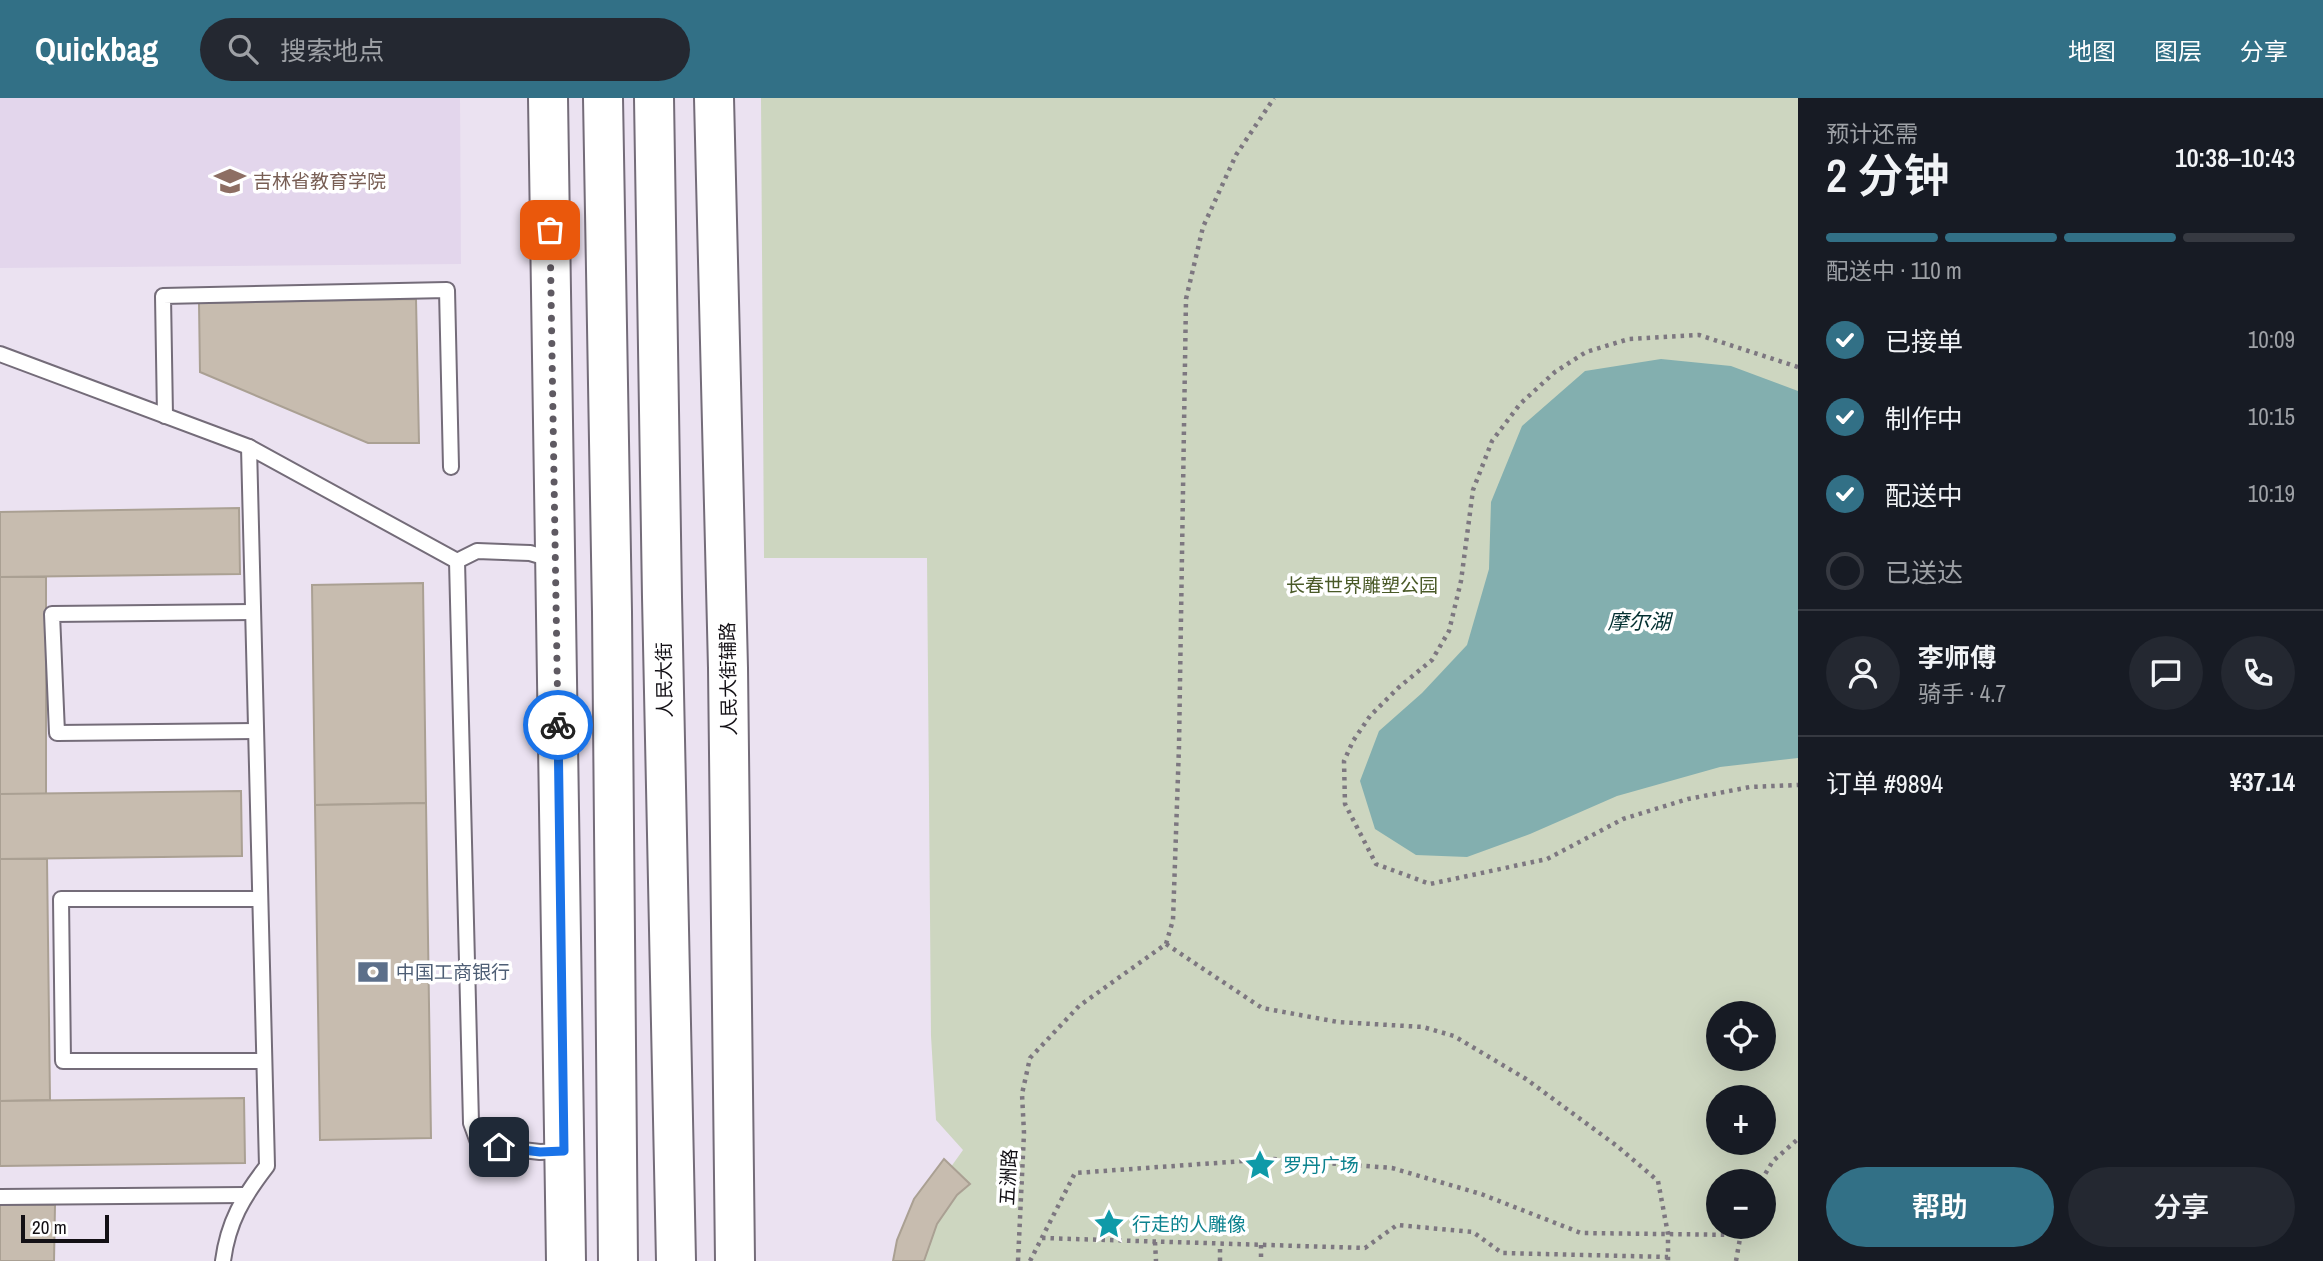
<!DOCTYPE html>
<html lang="zh">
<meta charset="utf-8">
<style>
body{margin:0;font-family:"Archivo Narrow","Noto Sans SC",sans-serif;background:#242831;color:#f1f3f6;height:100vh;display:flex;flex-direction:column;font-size:26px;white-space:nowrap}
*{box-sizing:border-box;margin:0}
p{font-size:23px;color:#9ea1a6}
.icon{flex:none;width:38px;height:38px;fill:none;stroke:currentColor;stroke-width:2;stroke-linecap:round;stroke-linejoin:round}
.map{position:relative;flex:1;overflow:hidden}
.panel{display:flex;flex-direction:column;background:#171b24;width:525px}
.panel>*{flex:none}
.buttons{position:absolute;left:1706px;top:903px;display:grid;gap:14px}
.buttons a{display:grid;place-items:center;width:70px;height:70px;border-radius:50%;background:#171b24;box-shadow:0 7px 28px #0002;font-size:35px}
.scale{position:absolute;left:21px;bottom:18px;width:88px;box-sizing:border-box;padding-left:7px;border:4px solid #131015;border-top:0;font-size:19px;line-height:24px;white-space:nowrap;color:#131015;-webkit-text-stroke:5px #fff;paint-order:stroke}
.pin{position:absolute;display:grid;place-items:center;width:60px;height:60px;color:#fff;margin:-30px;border-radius:14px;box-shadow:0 4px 10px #0006}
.courier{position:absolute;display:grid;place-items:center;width:70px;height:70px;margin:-35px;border:5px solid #1a73e8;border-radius:50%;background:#fff;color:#222;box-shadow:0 2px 9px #0007}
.head em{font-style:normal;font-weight:600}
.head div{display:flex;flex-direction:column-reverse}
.head{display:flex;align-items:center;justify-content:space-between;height:119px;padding:0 28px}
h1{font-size:46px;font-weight:600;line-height:52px}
.bar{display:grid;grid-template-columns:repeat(4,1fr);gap:10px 7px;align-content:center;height:84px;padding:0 28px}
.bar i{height:9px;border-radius:5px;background:#363941}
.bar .active{background:#327086}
.bar p{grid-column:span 4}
.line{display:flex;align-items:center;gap:18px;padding:0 28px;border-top:2px solid #363941}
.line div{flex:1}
.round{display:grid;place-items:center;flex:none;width:74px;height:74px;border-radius:37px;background:#242831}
ol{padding:0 28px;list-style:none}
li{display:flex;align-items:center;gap:21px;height:77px}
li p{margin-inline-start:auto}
li .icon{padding:7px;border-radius:50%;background:#327086;color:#fff;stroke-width:4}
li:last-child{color:#9ea1a6}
li i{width:38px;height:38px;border:4px solid #363941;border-radius:50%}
.primary-button{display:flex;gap:14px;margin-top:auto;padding:14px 28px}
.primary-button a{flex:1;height:80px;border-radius:42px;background:#327086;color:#fff;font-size:28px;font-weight:600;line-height:80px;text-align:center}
.primary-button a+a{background:#242831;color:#f1f3f6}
header{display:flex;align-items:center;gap:42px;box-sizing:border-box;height:98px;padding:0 35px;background:#327086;color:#fff}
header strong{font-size:33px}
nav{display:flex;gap:38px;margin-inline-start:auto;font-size:24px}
.search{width:490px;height:63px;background:#242831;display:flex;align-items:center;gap:18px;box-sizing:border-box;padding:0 24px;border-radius:38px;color:#9ea1a6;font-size:26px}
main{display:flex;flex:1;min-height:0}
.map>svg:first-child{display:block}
.built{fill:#e3d6ec}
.green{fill:#cdd6c0;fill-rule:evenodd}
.water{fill:#83afaf}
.building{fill:#c7bcaf;stroke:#aaa093;stroke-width:2}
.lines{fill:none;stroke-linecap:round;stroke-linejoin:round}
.lane-casing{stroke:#746c79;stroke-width:18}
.secondary-casing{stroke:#746c79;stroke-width:42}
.primary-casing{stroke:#746c79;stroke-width:42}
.path{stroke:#7d7780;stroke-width:4.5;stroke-dasharray:3.5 5;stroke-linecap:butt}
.lane{stroke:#fff;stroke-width:14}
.secondary{stroke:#fff;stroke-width:38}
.primary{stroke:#fff;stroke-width:38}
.done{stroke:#5f5a62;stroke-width:7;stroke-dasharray:0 12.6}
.route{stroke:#1a73e8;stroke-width:9}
.labels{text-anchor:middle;stroke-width:7;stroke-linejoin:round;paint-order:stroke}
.education-label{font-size:19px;fill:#785e54;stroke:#fff;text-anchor:start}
.park-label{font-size:19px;fill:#4a5a28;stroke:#fff}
.street-label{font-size:19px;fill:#131015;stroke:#fff}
.service-label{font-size:19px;fill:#4e5e75;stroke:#fff;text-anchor:start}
.culture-label{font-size:19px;fill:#0d838f;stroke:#fff;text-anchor:start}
.water-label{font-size:21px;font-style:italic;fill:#033031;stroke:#fff}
</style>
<header>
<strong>Quickbag</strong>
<div class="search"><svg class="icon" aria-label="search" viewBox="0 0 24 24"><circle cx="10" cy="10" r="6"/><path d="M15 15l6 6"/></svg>搜索地点</div>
<nav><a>地图</a><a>图层</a><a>分享</a></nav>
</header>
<main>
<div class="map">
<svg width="1798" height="1163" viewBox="0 0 1798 1163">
<rect width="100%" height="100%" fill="#ebe2f1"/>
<path class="built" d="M0 0H460L461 166 0 170Z"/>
<path class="green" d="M761 0H1798V1163H910L933 1094 963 1052 936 1022 931 938 927 460H764ZM1718 915H1764V961H1718ZM1718 999H1764V1045H1718ZM1718 1083H1764V1129H1718Z"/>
<path class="water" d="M1661 261 1731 268 1798 293V660L1720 669 1617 698 1530 736 1467 759 1416 757 1375 731 1360 683 1379 633 1422 595 1467 547 1489 471 1491 404 1522 328 1585 273Z"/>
<g class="building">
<path d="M416 201 419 345H368L200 274 199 205Z"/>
<path d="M239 410 240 476 0 479V414Z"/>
<rect x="0" y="479" width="46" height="217"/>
<path d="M423 485 426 705 315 707 312 487Z"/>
<path d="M241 693 242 758 0 761V696Z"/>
<path d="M426 705 431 1040 320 1042 315 707Z"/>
<path d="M0 761H47L50 1002 0 1003Z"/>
<path d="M244 1000 245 1065 0 1068V1003Z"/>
<path d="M944 1061 970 1086 957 1097 937 1126 924 1163H893L897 1142 914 1101Z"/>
<path d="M0 1107H55L54 1163H0Z"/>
</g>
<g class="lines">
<defs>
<g id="lane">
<path d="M0 256 249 349"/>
<path d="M165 318 163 198 447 192 451 369"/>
<path d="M554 462 530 455 477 453 457 463 471 1025 479 1047 540 1054 563 1053"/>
<path d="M253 514 52 516 57 635 256 633"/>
<path d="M260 801H61L63 963H264"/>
<path d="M0 1099 245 1097"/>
<path d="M223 1163C228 1124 243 1099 267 1068L249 349 457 463"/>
</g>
<g id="secondary">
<path d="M548 0 566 1163"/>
<path d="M714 0 728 570 735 1163"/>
</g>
<g id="primary">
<path d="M603 0 612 514 618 1163"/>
<path d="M654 0 662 499 676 1163"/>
</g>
</defs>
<use href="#lane" class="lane-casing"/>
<use href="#secondary" class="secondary-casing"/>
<use href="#primary" class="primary-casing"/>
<g class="path">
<path d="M1798 269 1699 237 1629 241 1586 254 1555 274 1520 306 1492 343 1473 392 1461 483 1449 533 1432 562 1398 590 1370 618 1353 643 1344 663 1345 706 1376 766 1430 786 1547 761 1623 721 1688 701 1750 689 1798 687"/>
<path d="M1166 846 1262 910 1338 924 1423 929 1454 938 1526 981 1617 1048 1658 1083 1668 1136V1163"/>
<path d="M1761 1083 1773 1063 1798 1041"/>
<path d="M1042 1140 1365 1150 1397 1127 1473 1134 1502 1155 1668 1159"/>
<path d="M1155 1144 1156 1163"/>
<path d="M1261 1147V1163"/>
<path d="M1018 1163 1024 1035 1022 996 1030 960 1079 908 1166 846 1173 822 1179 648 1186 201 1203 129 1236 57 1274 0"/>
<path d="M1030 1163 1075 1075 1272 1061 1392 1070 1481 1096 1581 1135 1740 1137"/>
<path d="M1220 1163V1146"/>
<path d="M1736 1163 1742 1129"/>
</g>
<use href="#lane" class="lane"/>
<use href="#secondary" class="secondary"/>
<use href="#primary" class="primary"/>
</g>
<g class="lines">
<path class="done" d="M550 132 558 627"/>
<path class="route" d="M499 1049 540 1054 564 1053 558 627"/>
</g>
<defs>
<symbol id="university-bare" viewBox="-9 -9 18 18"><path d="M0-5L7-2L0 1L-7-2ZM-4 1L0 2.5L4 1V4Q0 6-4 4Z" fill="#8d6e63" stroke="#fff" stroke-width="2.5" paint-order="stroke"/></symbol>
<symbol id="bank-bare" viewBox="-9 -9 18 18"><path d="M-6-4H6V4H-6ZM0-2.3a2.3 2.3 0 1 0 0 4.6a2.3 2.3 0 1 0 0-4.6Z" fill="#5c6f8a" stroke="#fff" stroke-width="2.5" paint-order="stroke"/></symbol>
<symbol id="sight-bare" viewBox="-9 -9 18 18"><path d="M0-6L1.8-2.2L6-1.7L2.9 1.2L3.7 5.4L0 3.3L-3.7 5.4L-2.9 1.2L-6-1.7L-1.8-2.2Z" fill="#0f9aa8" stroke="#fff" stroke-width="2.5" paint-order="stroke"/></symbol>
</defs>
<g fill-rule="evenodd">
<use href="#university-bare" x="208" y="61" width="44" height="44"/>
<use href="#bank-bare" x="351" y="852" width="44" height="44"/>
<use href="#sight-bare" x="1238" y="1045" width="44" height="44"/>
<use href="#sight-bare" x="1087" y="1104" width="44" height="44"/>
</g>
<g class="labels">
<g class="education-label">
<text x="253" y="90">吉林省教育学院</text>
</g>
<g class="park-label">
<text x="1362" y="494">长春世界雕塑公园</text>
</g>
<g class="street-label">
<text transform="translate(728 581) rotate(-91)" y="7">人民大街辅路</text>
<text transform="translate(664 582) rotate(-91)" y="7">人民大街</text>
<text transform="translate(1008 1079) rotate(-87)" y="7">五洲路</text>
</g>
<g class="service-label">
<text x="396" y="881">中国工商银行</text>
</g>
<g class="culture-label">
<text x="1283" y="1074">罗丹广场</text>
<text x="1132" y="1133">行走的人雕像</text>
</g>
<g class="water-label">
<text x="1639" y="531">摩尔湖</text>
</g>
</g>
</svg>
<div class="buttons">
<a><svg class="icon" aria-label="locate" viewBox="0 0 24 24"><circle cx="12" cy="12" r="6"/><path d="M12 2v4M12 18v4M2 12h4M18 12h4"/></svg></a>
<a>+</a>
<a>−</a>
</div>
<div class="scale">20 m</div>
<div class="pin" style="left:550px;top:132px;background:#ea580c"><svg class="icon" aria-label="bag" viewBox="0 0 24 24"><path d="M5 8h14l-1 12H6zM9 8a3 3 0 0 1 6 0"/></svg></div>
<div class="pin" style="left:499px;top:1049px;background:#1f2937"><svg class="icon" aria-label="home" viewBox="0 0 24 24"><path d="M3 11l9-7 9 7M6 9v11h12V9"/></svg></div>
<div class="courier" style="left:558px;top:627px"><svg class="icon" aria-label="bike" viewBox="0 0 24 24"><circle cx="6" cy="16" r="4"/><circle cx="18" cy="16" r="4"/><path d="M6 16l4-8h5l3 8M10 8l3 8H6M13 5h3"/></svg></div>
</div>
<section class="panel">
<div class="head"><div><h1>2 分钟</h1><p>预计还需</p></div><em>10:38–10:43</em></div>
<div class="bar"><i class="active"></i><i class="active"></i><i class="active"></i><i></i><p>配送中 · 110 m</p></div>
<ol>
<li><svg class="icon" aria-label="check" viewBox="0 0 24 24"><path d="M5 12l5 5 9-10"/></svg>已接单<p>10:09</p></li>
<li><svg class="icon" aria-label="check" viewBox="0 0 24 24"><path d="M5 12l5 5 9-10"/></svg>制作中<p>10:15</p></li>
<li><svg class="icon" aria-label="check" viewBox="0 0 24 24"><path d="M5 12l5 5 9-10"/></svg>配送中<p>10:19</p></li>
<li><i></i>已送达</li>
</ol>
<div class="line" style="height:126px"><a class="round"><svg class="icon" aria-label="person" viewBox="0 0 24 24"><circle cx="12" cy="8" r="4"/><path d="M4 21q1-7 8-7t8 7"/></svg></a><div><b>李师傅</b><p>骑手 · 4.7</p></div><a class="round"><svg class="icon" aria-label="chat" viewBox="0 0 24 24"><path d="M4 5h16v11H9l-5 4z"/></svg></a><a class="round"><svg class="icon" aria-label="phone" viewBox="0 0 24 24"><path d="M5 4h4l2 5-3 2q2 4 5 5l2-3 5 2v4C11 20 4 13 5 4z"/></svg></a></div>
<div class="line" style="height:91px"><div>订单 #9894</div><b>¥37.14</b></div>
<div class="primary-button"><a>帮助</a><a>分享</a></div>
</section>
</main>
